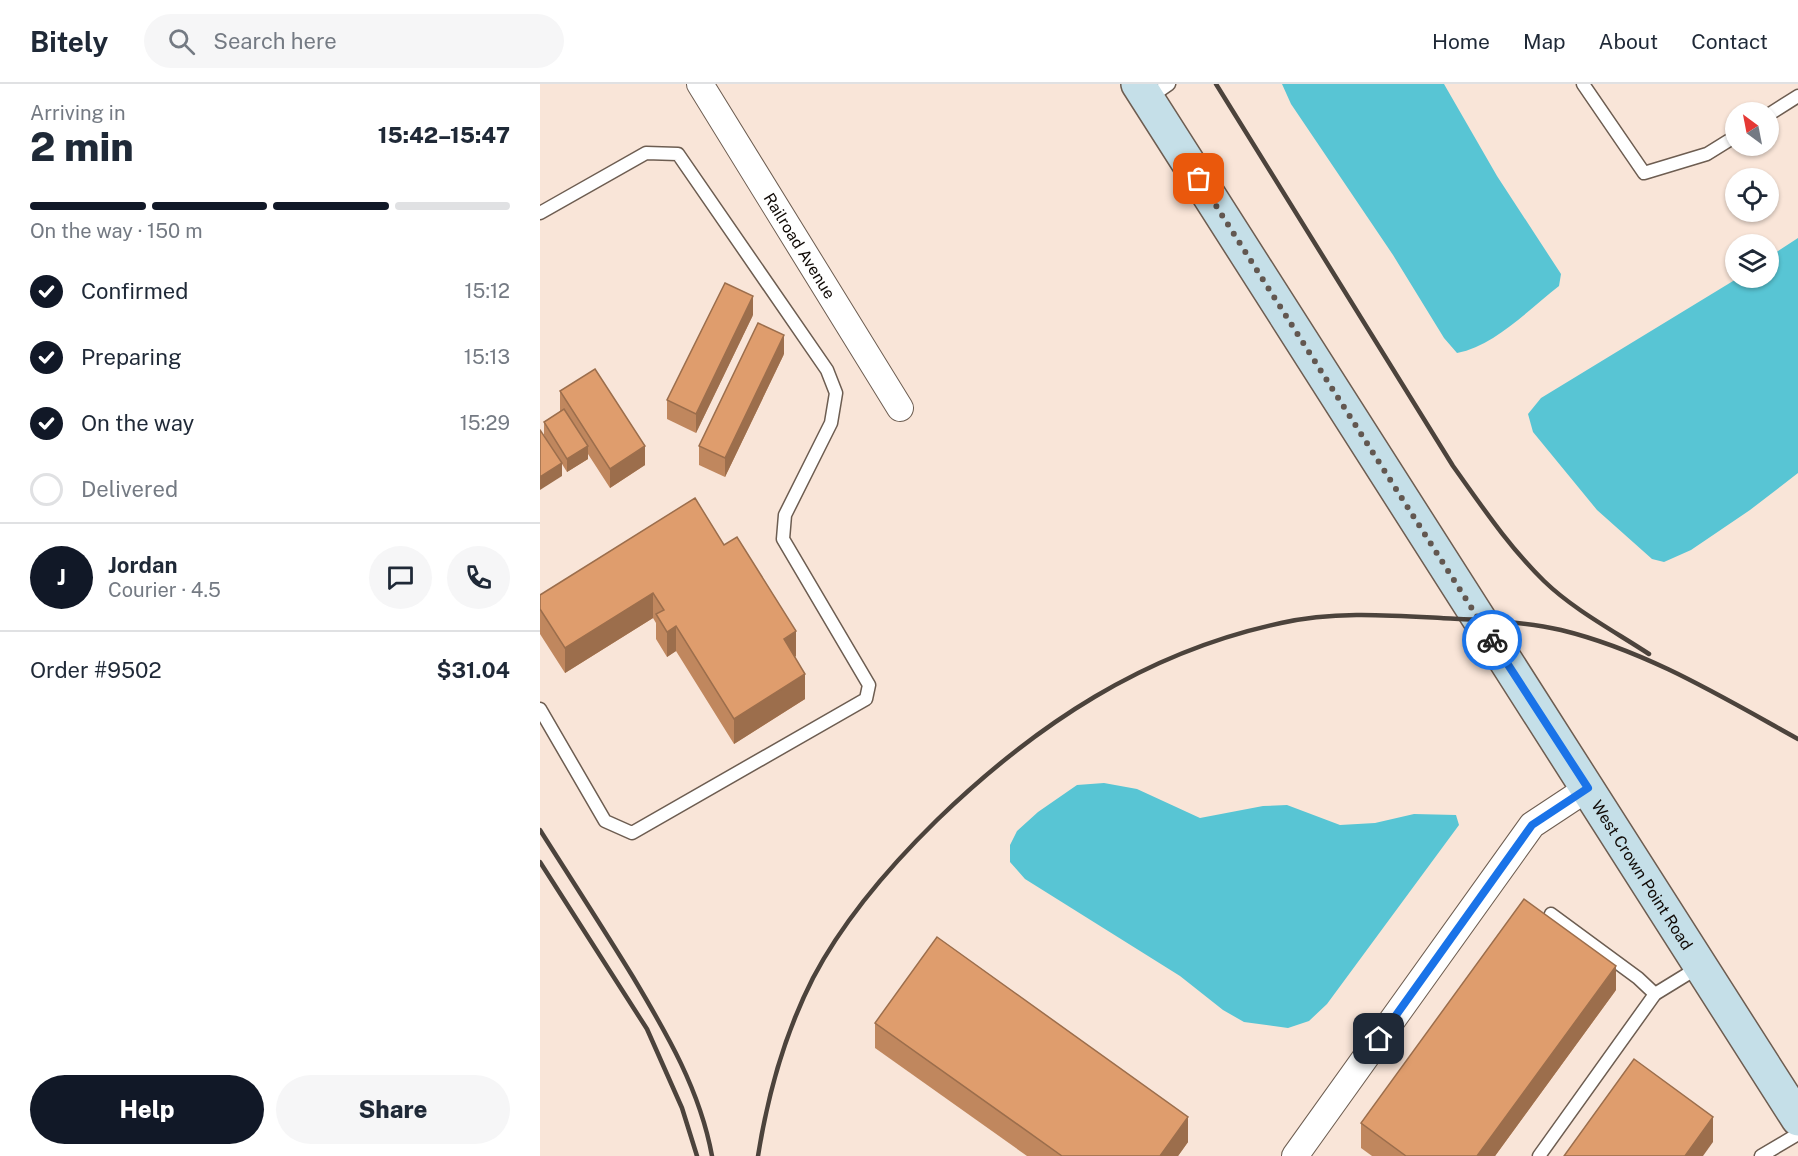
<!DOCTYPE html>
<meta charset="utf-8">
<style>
body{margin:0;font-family:"Public Sans",sans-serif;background:#f6f6f7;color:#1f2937;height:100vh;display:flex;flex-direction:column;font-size:22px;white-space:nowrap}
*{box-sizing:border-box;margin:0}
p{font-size:20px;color:#747a83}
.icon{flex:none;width:33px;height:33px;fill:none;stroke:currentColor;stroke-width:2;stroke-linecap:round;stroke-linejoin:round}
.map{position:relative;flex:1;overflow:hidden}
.sheet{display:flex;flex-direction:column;background:#fff;width:540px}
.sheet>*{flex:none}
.needle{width:39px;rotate:328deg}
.tools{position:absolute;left:1185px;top:18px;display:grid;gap:12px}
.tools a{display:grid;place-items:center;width:54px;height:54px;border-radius:50%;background:#fff;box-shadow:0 2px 4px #0004;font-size:30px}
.pin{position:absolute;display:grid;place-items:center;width:51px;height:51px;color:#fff;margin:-26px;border-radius:12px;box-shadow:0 3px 9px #0006}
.courier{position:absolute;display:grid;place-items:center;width:60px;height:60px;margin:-30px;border:4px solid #1a73e8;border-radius:50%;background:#fff;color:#222;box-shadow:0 2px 8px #0007}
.head em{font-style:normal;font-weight:800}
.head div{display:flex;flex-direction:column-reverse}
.head{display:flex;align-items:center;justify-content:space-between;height:102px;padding:0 30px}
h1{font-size:39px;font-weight:800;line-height:45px}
.bar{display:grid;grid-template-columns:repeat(4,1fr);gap:9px 6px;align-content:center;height:72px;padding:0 30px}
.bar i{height:8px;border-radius:4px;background:#e0e1e3}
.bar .on{background:#111827}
.bar p{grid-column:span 4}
.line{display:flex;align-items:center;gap:15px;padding:0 30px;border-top:2px solid #e0e1e3}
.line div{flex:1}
.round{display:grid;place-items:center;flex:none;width:63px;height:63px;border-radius:32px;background:#f6f6f7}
ol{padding:0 30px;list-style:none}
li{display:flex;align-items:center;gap:18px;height:66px}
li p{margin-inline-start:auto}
li .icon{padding:6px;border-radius:50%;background:#111827;color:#fff;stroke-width:4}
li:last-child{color:#747a83}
li i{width:33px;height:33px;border:3px solid #e0e1e3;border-radius:50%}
.action{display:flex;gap:12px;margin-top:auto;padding:12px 30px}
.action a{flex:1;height:69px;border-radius:36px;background:#111827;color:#fff;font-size:24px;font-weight:800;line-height:69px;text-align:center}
.action a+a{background:#f6f6f7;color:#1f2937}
header{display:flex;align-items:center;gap:36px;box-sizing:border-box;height:84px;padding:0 30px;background:#fff;border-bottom:2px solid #e0e1e3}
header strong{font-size:28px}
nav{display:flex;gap:33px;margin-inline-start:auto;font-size:21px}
.search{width:420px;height:54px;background:#f6f6f7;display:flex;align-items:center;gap:15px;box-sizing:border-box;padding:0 21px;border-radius:33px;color:#747a83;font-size:22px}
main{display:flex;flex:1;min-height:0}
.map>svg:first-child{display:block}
.water{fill:#58c5d4}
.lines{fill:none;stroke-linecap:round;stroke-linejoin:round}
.lane-casing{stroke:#6d5d51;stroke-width:15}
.street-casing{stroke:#6d5d51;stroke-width:28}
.secondary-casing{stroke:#6d5d51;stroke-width:36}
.lane{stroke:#fff;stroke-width:12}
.street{stroke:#fff;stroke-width:26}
.secondary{stroke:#c5dfe8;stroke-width:33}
.rail{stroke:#4c433c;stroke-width:4.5}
.wall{fill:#c0875e}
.shaded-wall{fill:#9c6e4c}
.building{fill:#df9d6d;stroke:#9c6e4c;stroke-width:1.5}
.done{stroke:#625750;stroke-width:6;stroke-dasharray:0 10.8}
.route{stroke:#1a73e8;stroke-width:8}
.labels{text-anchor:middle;stroke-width:4.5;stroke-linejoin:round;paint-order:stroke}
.street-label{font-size:16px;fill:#100a06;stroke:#f9e5d8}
</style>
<header>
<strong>Bitely</strong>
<div class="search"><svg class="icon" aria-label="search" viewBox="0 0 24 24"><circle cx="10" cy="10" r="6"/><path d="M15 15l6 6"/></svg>Search here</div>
<nav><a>Home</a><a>Map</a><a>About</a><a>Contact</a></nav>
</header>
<main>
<section class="sheet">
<div class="head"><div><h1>2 min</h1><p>Arriving in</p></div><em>15:42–15:47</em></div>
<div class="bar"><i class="on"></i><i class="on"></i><i class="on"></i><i></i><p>On the way · 150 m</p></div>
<ol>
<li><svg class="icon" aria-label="check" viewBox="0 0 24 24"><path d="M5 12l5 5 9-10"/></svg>Confirmed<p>15:12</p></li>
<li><svg class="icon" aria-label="check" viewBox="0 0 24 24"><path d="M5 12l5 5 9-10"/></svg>Preparing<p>15:13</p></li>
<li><svg class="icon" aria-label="check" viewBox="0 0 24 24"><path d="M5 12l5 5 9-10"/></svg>On the way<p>15:29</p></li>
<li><i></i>Delivered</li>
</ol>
<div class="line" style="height:108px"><b class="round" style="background:#111827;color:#fff">J</b><div><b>Jordan</b><p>Courier · 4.5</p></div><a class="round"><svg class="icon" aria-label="chat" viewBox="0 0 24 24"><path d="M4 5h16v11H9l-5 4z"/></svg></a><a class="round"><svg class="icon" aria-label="phone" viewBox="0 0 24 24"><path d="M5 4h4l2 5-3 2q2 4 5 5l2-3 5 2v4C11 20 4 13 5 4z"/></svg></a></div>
<div class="line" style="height:78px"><div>Order #9502</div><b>$31.04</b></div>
<div class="action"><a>Help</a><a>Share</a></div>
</section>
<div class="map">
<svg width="1258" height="1072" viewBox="0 0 1258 1072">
<rect width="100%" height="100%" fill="#f9e5d8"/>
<g class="water">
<path d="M742 0H904L957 92 1021 190 1019 202C989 225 956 261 917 269L904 254 853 171 751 20Z"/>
<path d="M1258 154V389L1210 426 1151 466 1124 478 1112 475 1057 426 993 348 988 330 1001 314 1198 194H1228L1229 173Z"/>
<path d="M564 699 597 705 660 734 723 722 747 721 800 741 835 739 874 730 916 731 919 741 787 920 769 937 748 944 704 938 683 926 640 892 485 795 470 778V761L477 747 498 728 537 701Z"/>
</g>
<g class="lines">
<defs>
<g id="lane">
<path d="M1043 0 1104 89 1167 70 1196 52"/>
<path d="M609 14 629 0"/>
<path d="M1228 31 1258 12"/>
<path d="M0 129 106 69 138 70 287 286 296 309 291 339 245 431 243 455 329 601 326 615 92 749 65 737 0 625"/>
<path d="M1011 830 1098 894 1115 910"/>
<path d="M999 1072 1115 910 1159 883"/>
<path d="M1221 1072 1258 1050"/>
</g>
<g id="street">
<path id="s1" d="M160 0 360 324"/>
<path d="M755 1072 992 741 1048 704"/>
</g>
<g id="secondary">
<path id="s2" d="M598 0 1258 1035"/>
</g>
</defs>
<use href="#lane" class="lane-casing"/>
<use href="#street" class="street-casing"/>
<use href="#secondary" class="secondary-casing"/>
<use href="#lane" class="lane"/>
<use href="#street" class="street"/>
<use href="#secondary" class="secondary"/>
<g class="rail">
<path d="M676 0 913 382C941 421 969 463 1004 497 1034 526 1074 547 1109 570"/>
<path d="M0 746C31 795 63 844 93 893 127 950 160 1006 172 1072"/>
<path d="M0 778 107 945 142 1024 157 1072"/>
<path d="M218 1072C228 1009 244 951 273 894 304 835 350 782 397 736 495 641 605 568 741 539 793 527 848 531 901 534 941 536 982 537 1021 546 1107 567 1182 613 1258 655"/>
</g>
</g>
<g class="wall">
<path d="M213 231 156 349 127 335V316Z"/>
<path d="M244 270 185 393 159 381V362Z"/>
<path d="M20 307 105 381 70 404 48 370V375L27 388 22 380V392L4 351V338L20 328Z"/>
<path d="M184 461 256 572 255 573 265 615 194 660 136 567 127 573 116 555V539L113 534 25 589 0 550V511Z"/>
<path d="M1076 906 955 1072H832L821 1064V1039Z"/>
<path d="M335 939 648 1058 638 1072H487L335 964Z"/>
</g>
<g class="shaded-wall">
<path d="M213 212V231L156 349V330Z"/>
<path d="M244 251V270L185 393V374Z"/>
<path d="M48 362V375L27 388V375Z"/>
<path d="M105 362V381L70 404V385Z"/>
<path d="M22 379V392L0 406V393Z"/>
<path d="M113 509V534L25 589V564Z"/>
<path d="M136 542V567L127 573V548Z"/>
<path d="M256 547V572L244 580V555Z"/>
<path d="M265 590V615L194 660V635Z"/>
<path d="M1076 882V906L955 1072H937Z"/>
<path d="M648 1033V1058L638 1072H620Z"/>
<path d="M1173 1033V1058L1163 1072H1145Z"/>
</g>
<g class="building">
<path d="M185 199 213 212 156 330 127 316Z"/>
<path d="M218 239 244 251 185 374 159 362Z"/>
<path d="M55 285 105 362 70 385 20 307Z"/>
<path d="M24 325 48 362 27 375 4 338Z"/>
<path d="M0 346 22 379 0 393Z"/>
<path d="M155 414 184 461 197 453 256 547 244 555 265 590 194 635 136 542 127 548 116 530 124 526 113 509 25 564 0 525V511Z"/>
<path d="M984 815 1076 882 937 1072H866L821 1039Z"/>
<path d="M397 853 648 1033 620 1072H522L335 939Z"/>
<path d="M1094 975 1173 1033 1145 1072H1024Z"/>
</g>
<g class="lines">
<path class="done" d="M659 95 952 556"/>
<path class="route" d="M839 955 992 741 1048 704 952 556"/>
</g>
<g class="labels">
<g class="street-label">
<text dy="6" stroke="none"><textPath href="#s1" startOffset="190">Railroad Avenue</textPath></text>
<text dy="6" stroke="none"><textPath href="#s2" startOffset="938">West Crown Point Road</textPath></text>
</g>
</g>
</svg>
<div class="tools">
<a><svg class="needle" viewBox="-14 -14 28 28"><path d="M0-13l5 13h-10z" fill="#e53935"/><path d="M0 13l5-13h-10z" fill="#747a83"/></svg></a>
<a><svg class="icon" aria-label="locate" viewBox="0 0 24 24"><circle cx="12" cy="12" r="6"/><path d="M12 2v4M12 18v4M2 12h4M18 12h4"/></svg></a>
<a><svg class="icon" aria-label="layers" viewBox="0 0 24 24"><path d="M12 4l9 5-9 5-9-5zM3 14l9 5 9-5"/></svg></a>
</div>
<div class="pin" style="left:659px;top:95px;background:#ea580c"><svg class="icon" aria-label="bag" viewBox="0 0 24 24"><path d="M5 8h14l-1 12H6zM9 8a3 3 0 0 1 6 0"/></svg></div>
<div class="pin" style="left:839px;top:955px;background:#1f2937"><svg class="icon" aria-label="home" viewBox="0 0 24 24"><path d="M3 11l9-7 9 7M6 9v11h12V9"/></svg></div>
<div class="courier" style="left:952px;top:556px"><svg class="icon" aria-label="bike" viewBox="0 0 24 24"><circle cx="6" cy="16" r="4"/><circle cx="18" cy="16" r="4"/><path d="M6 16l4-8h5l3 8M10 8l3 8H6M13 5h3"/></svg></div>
</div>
</main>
